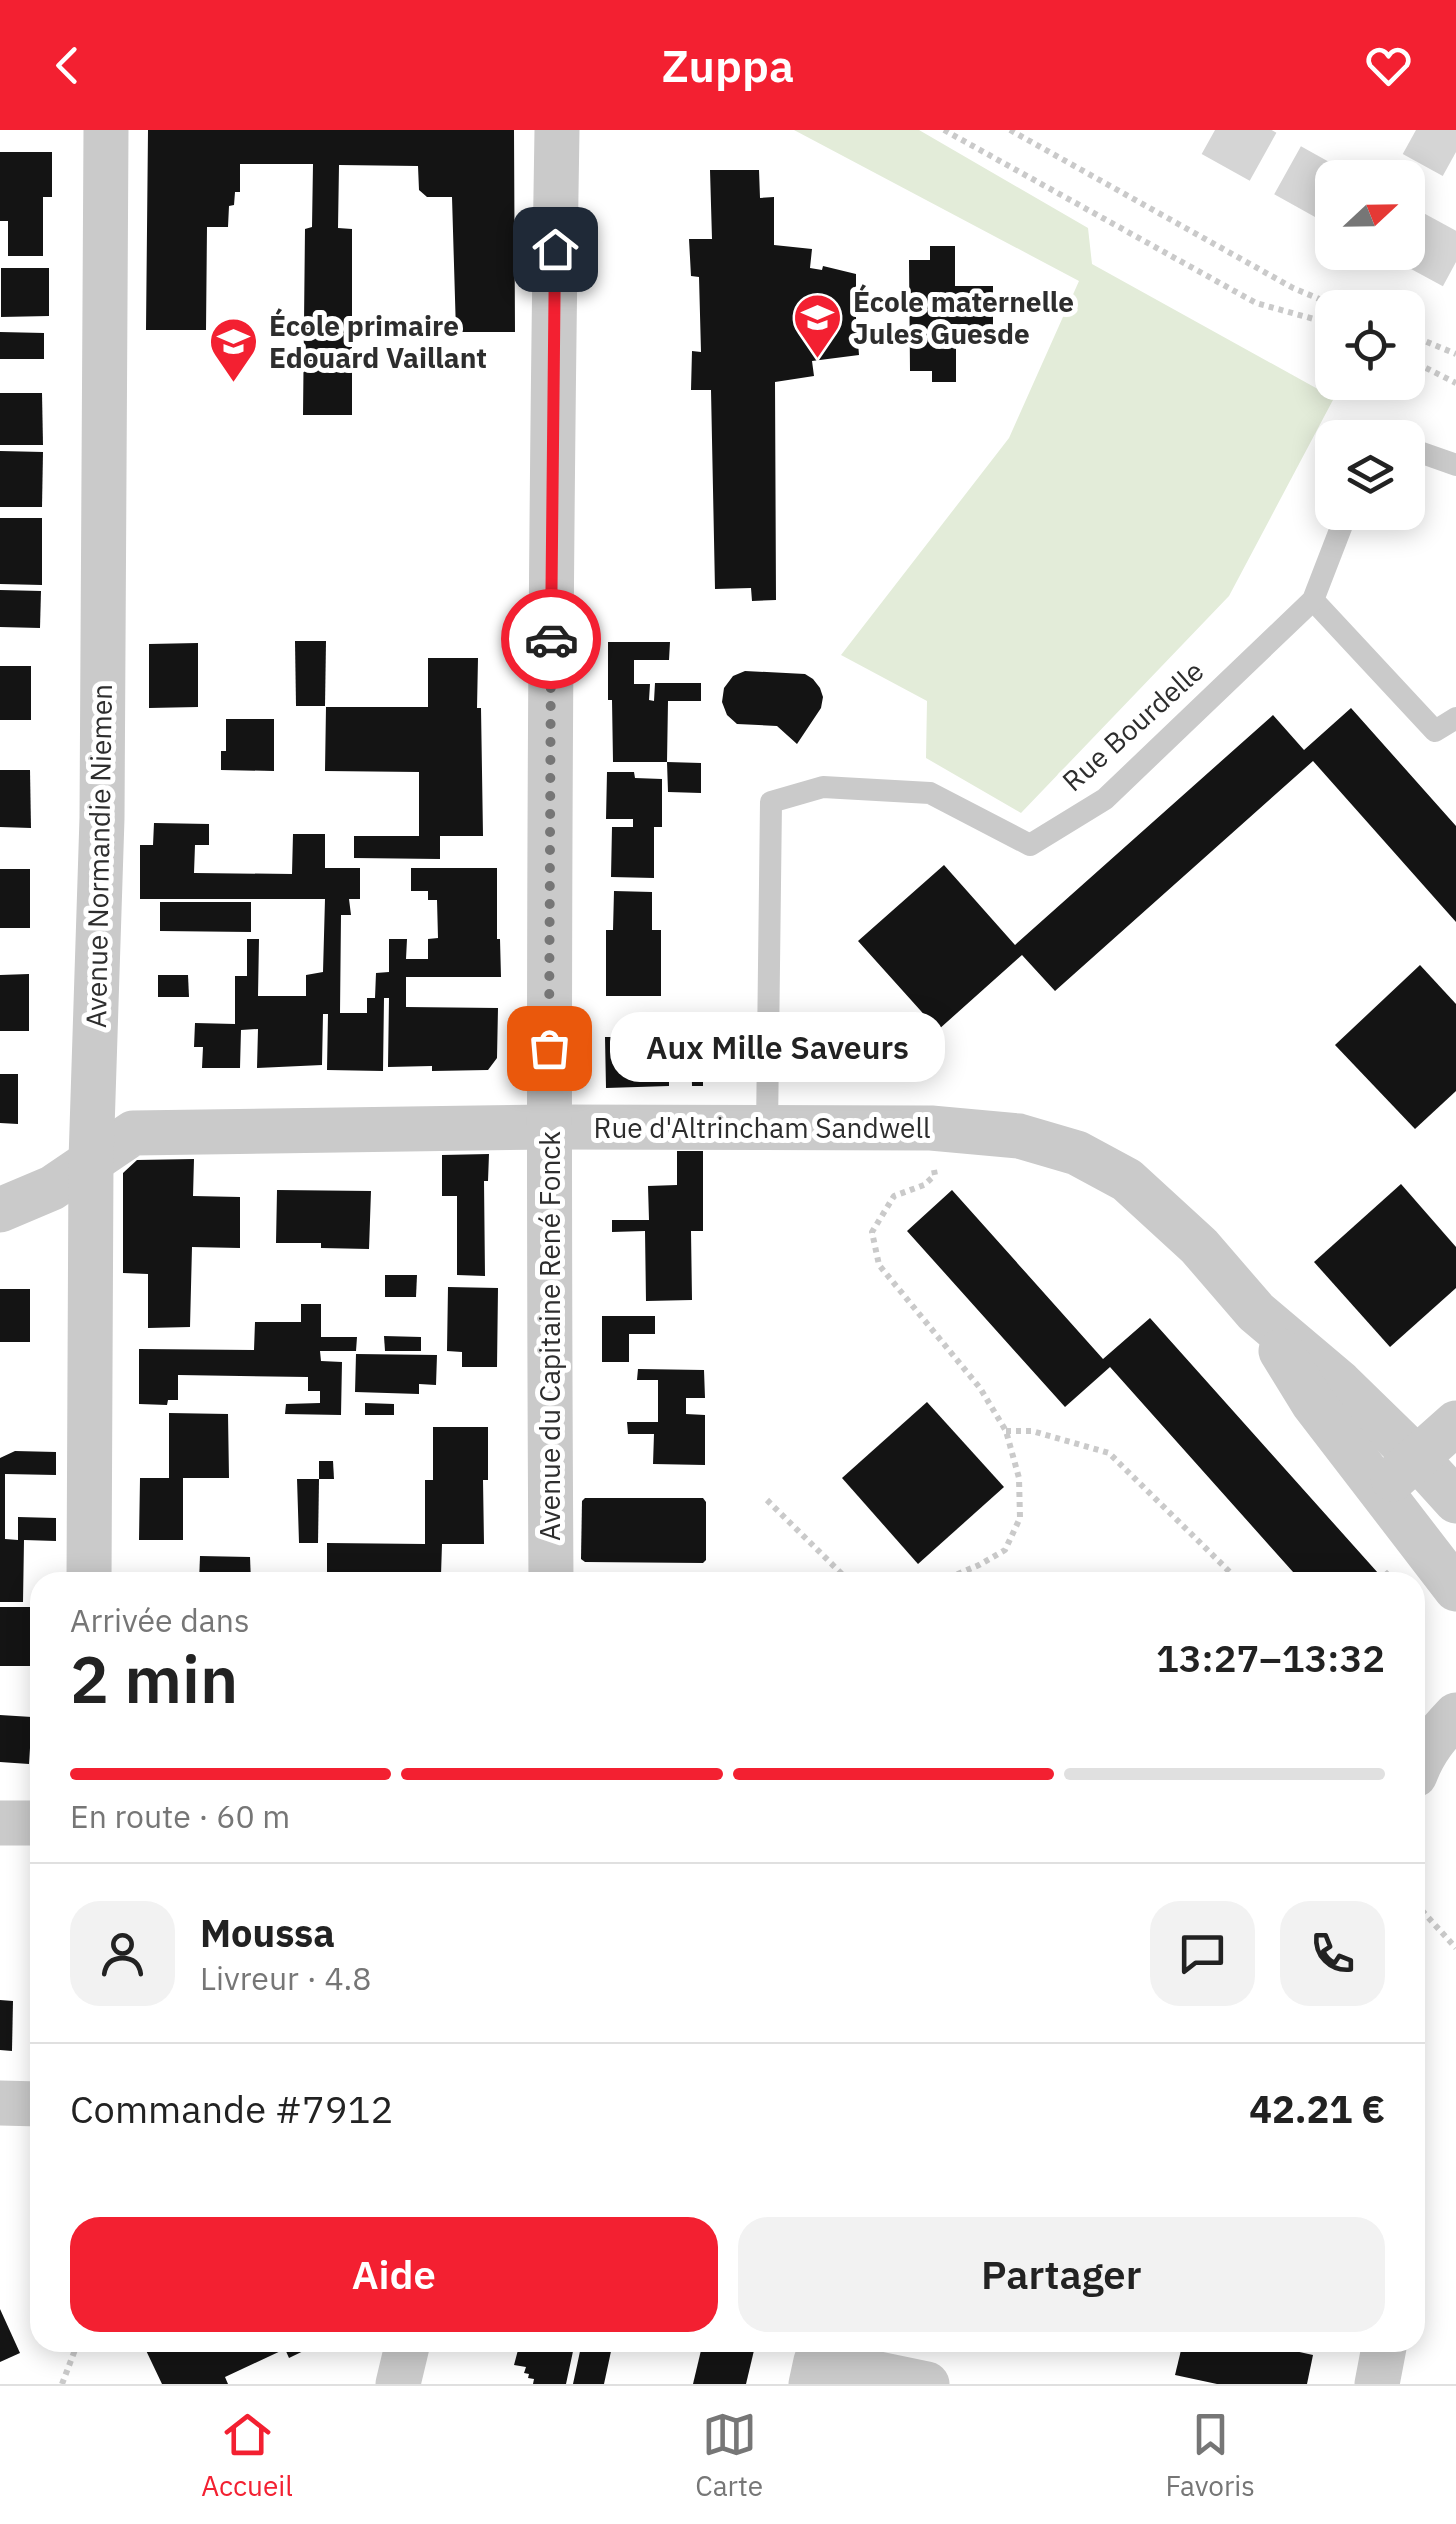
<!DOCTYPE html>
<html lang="fr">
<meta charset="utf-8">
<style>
body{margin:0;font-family:"IBM Plex Sans",sans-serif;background:#f2f2f2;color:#222;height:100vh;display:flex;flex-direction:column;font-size:38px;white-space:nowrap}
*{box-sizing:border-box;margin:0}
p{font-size:32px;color:#767676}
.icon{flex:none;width:55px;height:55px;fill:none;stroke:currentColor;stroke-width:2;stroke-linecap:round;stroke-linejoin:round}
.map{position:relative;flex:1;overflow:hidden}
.drawer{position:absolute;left:30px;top:1442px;width:1395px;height:780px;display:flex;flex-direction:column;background:#fff;border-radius:30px;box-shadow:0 5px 25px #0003}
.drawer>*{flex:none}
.needle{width:65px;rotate:68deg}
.controls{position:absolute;left:1315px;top:30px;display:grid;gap:20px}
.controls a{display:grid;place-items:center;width:110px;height:110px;border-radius:20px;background:#fff;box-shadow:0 5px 25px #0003;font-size:50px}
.pin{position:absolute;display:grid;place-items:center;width:85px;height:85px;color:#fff;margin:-42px;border-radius:20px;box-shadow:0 5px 15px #0006}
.courier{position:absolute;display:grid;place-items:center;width:100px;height:100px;margin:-50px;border:8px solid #f32031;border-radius:50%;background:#fff;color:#222;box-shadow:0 2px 12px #0007}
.bubble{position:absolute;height:70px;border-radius:30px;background:#fff;box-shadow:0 5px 25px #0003;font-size:32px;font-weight:600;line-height:70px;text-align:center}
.head em{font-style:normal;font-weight:600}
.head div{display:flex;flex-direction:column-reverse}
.head{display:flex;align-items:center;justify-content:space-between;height:170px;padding:0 40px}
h1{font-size:65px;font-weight:600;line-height:75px}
.bar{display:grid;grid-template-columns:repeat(4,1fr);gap:15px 10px;align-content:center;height:120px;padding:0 40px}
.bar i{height:12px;border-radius:8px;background:#e0e0e0}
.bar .active{background:#f32031}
.bar p{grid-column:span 4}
.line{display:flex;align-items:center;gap:25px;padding:0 40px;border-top:2px solid #e0e0e0}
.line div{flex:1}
.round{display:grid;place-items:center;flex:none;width:105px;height:105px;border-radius:30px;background:#f2f2f2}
.primary-button{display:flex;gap:20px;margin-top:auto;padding:20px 40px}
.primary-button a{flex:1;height:115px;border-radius:30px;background:#f32031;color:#fff;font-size:40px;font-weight:600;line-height:115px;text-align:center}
.primary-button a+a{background:#f2f2f2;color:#222}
header{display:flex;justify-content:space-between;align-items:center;height:130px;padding:0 40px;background:#f32031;color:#fff;font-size:45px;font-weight:600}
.menu{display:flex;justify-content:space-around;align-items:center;height:140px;border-top:2px solid #e0e0e0;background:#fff;font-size:28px;color:#767676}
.menu a{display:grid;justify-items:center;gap:5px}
.menu .active{color:#f32031}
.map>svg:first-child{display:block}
.green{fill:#e3ecd9}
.building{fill:#141414}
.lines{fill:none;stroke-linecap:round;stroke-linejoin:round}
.motorway-tunnel{stroke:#d5d5d5;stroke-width:55;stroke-dasharray:55 28;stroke-linecap:butt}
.path{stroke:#cacaca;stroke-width:6;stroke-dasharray:5 5;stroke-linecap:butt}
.service{stroke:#cacaca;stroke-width:22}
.minor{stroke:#cacaca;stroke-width:45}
.done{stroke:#767676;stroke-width:10;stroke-dasharray:0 18}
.route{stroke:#f32031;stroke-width:12}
.labels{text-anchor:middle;stroke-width:10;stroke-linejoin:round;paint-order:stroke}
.poi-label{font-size:28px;font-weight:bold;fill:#2d2d2d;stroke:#fff;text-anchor:start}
.street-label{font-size:28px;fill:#2d2d2d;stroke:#fff}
</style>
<header><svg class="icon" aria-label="back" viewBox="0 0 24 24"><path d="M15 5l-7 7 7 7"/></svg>Zuppa<svg class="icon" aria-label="heart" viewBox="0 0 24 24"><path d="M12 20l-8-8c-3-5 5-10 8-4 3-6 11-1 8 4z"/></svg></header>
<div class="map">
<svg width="1456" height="2254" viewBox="0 0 1456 2254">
<rect width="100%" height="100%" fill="#fff"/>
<path class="green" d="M794 0H919L1088 98 1092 134 1334 268 1229 466 1021 683 926 628 927 571 841 525 1009 308 1079 151Z"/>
<g class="building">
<path d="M148 0H514L515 202H456L452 67H427L419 60 418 36 339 35 338 98 352 99V285H303L305 99 312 97 313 34H240V62H235L234 75 229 76 228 97H207L206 200H146Z"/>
<path d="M0 22H52V67H43V126H8V91H0Z"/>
<path d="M710 40H759L760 68 774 67V115L812 119 810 138 822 140 823 136 856 144V188L859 225 812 231 814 246 775 252 776 470 752 471 751 458 715 459 711 260H691L692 221 701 222 699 147 691 146 689 109H712Z"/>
<path d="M930 116H955V156H993V213H956V252H932V241H910L909 130H930Z"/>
<path d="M1 138H49V186L1 187Z"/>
<path d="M0 202 44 203V229H0Z"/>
<path d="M0 263H42L43 315H0Z"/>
<path d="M0 321 43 322 42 377H0Z"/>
<path d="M0 388H42V455L0 454Z"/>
<path d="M0 460 41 461 40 498 0 497Z"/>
<path d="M295 511H326L325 576H296Z"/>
<path d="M608 512H670L669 530H634V554H650L649 570 654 571 655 553H701V571H668L667 632 701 633V663L668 662 667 632H613L612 570H608Z"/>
<path d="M198 513V577L149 578V514Z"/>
<path d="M428 528H478L477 578H481L483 706H440V729L354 728V706H419V642L325 641 326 577H428Z"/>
<rect x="0" y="536" width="31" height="54"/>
<path d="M745 541 805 544 813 549 820 558 823 567 821 578 797 614 777 596 737 594 727 585 722 572 724 558 733 546Z"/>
<path d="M1351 578 1456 696V792L1313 631 1055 861 1022 825 938 900 858 811 944 735 1015 815 1273 585 1304 620Z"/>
<path d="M226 589H274V641L221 640V621H226Z"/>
<path d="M0 640H30L31 698 0 697Z"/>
<path d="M607 642H634L635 648 662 649V697H654V748L611 747 612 697H633V689H606Z"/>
<path d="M154 693 209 694V715H195L194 743 292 744 293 704H325V738H360V769H349L351 785H341L340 883H367V868H375L376 843 389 842V809H407L406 829H428V809L438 808 437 770H428V761H411V738H497V809H500L501 847H406V877L498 878 497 928 488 940 432 941V936L388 937 389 868H384L383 941 327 940 328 884H323L322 935 257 938 258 899 241 900 240 938H202L203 917H194L195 893 235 894V846H247V809H259L258 866H306V845L323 842 325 769H140V715H153Z"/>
<rect x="0" y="739" width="30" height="59"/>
<path d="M614 761 652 762V800H661V866H606V800H613Z"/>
<path d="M160 772H251V802L160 801Z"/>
<path d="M1420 835 1456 874V961L1415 999 1335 915Z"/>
<path d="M29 844V901H0V845Z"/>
<path d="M158 845H188L189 867H158Z"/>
<path d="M638 891H703V956H692L691 913H661V901H638Z"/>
<path d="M605 907H641V912H655L656 930 669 929V956L606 958Z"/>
<path d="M0 944H18V994L0 993Z"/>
<path d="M677 1021H703V1101H691L692 1170 646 1171 645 1101 612 1102V1090H649L648 1056 677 1055Z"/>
<path d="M489 1024 488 1051H484L485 1146 457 1145V1066H442V1025Z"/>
<path d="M194 1029 193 1066 240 1067V1118L192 1117 190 1197 148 1198V1144L123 1143V1043L137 1030Z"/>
<path d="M1401 1054 1456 1117V1158L1390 1217 1314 1132Z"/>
<path d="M277 1060 371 1061 369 1119 321 1118V1113H276Z"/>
<path d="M952 1060 1103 1229 1150 1188 1378 1443 1368 1452H1302L1110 1237 1065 1277 907 1101Z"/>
<path d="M385 1145H417L416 1167H385Z"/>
<path d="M448 1157 498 1158 497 1237H462V1222L447 1221Z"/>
<rect x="0" y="1159" width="30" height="53"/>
<path d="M301 1174H321V1207H357L356 1221H320L321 1231 342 1232 341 1285 285 1284 286 1274 320 1273V1261H308V1247L178 1245V1270H168L167 1275 139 1274V1219L254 1220 255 1192H301Z"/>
<path d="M602 1186H655V1204H629V1232H602Z"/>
<path d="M384 1206 421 1207V1221H385Z"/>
<path d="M356 1224 437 1225 436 1255 419 1254V1264L355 1262Z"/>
<path d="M638 1239 704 1240 705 1268H686V1284L705 1285V1335L653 1334 654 1304H628L627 1292H658V1250H637Z"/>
<path d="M927 1272 1004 1357 918 1434 842 1348Z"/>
<path d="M365 1273 394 1274V1285H365Z"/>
<path d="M169 1283 228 1284 229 1348H183V1410H139L140 1348H169Z"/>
<path d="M433 1297H488V1350H483L484 1414H442L441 1445H375V1452H327V1413L425 1414V1350H433Z"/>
<path d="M15 1321 56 1322V1345L5 1344V1409L18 1410V1387L56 1388V1411L24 1410 23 1472H0V1328Z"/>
<path d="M319 1331H333L334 1349H319Z"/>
<path d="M297 1349H319L318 1413H299Z"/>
<path d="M585 1368H703L706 1372V1430L703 1433 585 1432 581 1429 582 1371Z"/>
<path d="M200 1426 250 1427 251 1452H199Z"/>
<path d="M0 1477H39L38 1536H0Z"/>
<path d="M0 1585 32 1587 29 1634 0 1632Z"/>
<path d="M0 1870 13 1871 12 1921 0 1920Z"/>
<path d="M0 2179 20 2223 0 2232Z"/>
<path d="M142 2212H322L289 2228 285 2219 225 2247 228 2254H162Z"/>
<path d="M492 2212H575L566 2254H533L534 2249 528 2248 529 2244 524 2243 526 2237 514 2235 518 2220Z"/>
<path d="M582 2212H613L604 2254H573Z"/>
<path d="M703 2212H756L746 2254H693Z"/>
<path d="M1183 2212H1254L1313 2225 1307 2254H1217L1175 2245Z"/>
</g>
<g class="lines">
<g class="motorway-tunnel">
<path d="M1215 0 1332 65"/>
<path d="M1416 0 1456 22"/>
<path d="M1408 106 1456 132"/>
</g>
<g class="path">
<path d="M944 0 1256 173 1332 194"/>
<path d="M1010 0 1293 158 1341 178"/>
<path d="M1408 204 1456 224"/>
<path d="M1408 229 1456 253"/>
<path d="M934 1040 935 1045 924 1055 894 1066 872 1102 879 1135 980 1258 1006 1301 1019 1348 1020 1388 1005 1420 979 1435 939 1452"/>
<path d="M1006 1301H1032L1109 1323 1240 1452"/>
<path d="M767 1370 850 1452"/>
<path d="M1378 1452 1390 1441"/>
<path d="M1415 1773 1456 1818"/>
<path d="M62 2254 78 2212"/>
</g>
<g class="service">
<path d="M1408 318 1456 335"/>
<path d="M1313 470 1435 601 1456 588"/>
<path d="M767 999 771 672 823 657 930 663 1030 715 1105 669 1313 470 1347 382"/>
</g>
<g class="minor">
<path d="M0 1080 52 1058 133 1003 550 997 931 998 1019 1006 1077 1023 1127 1050 1199 1116 1256 1182 1340 1253 1417 1328 1456 1371"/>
<path d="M1281 1221 1313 1273 1456 1459"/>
<path d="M1393 1349 1456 1293"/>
<path d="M89 1452 91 1030 102 688 106 0"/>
<path d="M551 1452C548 968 549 484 557 0"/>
<path d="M1415 1645C1424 1620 1438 1604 1456 1585"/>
<path d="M0 1693H40"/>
<path d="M0 1973 40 1974"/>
<path d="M398 2254 408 2212"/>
<path d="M811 2254 816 2231 927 2254"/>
<path d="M1377 2254 1385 2212"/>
</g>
</g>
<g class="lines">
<path class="done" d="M549 918 551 509"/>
<path class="route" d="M551 509 555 119"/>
</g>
<defs>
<symbol id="school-pin" viewBox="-11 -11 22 30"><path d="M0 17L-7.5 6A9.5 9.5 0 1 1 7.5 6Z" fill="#f32031" stroke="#fff"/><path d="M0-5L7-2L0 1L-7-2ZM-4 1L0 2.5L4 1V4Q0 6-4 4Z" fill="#fff"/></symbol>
</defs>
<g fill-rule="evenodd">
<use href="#school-pin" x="790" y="160" width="55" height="75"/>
<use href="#school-pin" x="206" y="184" width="55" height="75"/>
</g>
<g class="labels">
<g class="poi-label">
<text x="853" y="182">École maternelle<tspan x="853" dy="32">Jules Guesde</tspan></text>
<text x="269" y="206">École primaire<tspan x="269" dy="32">Edouard Vaillant</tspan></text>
</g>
<g class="street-label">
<text transform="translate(1133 596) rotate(-42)" y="10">Rue Bourdelle</text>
<text transform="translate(99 726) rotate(-89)" y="10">Avenue Normandie Niemen</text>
<text x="762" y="1008">Rue d'Altrincham Sandwell</text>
<text transform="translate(550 1206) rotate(-90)" y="10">Avenue du Capitaine René Fonck</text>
</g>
</g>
</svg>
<div class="controls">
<a><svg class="needle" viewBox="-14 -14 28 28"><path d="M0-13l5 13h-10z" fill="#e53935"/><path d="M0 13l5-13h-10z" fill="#767676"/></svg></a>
<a><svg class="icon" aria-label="locate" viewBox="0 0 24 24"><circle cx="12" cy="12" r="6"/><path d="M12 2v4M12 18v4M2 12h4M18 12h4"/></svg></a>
<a><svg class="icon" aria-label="layers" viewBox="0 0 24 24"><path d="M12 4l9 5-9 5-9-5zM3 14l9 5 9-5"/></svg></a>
</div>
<div class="pin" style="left:549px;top:918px;background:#ea580c"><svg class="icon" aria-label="bag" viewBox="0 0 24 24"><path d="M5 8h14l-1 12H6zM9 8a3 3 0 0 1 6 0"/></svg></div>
<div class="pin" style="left:555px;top:119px;background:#1f2937"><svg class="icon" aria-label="home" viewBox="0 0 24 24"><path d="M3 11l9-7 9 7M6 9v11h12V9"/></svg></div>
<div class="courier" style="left:551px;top:509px"><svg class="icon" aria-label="car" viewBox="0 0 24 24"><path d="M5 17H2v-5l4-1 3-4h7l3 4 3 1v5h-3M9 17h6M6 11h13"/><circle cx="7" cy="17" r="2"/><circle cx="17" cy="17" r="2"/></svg></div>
<div class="bubble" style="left:610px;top:882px;width:335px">Aux Mille Saveurs</div>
<section class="drawer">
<div class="head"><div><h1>2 min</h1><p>Arrivée dans</p></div><em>13:27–13:32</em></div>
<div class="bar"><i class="active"></i><i class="active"></i><i class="active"></i><i></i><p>En route · 60 m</p></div>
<div class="line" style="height:180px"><a class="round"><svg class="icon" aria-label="person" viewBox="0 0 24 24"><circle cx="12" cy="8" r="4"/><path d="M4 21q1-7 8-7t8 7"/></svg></a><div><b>Moussa</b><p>Livreur · 4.8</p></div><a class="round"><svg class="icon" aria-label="chat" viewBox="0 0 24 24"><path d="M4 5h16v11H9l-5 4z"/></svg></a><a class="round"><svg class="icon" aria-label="phone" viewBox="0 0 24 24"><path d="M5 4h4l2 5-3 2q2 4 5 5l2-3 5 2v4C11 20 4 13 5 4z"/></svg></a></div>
<div class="line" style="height:130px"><div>Commande #7912</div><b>42.21 €</b></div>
<div class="primary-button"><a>Aide</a><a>Partager</a></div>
</section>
</div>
<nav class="menu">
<a class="active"><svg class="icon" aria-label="home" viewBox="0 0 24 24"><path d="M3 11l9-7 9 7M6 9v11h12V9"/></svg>Accueil</a>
<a><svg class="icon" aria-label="map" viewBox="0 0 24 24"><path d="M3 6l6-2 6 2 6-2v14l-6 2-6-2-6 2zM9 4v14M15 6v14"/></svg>Carte</a>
<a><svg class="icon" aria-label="saved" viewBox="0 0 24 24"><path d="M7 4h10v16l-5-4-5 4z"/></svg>Favoris</a>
</nav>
